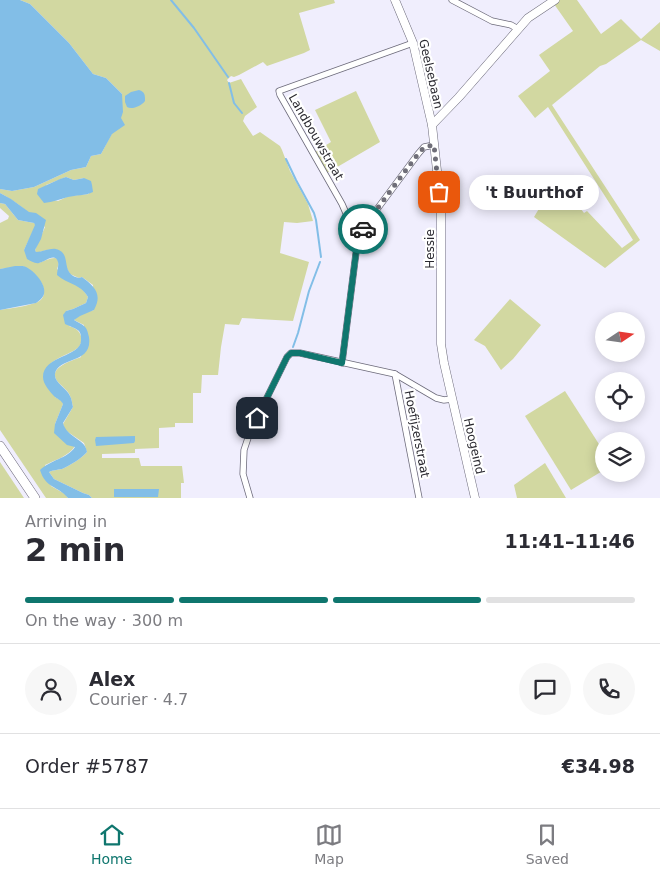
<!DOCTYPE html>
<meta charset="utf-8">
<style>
body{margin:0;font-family:"DejaVu Sans",sans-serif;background:#f7f7f7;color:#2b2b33;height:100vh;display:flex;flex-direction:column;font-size:19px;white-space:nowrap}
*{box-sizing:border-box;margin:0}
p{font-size:16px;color:#7c7c81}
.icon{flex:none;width:28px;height:28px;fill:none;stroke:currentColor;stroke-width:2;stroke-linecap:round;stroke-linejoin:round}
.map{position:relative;height:498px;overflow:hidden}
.sheet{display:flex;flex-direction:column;background:#fff;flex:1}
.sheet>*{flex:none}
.needle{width:32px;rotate:77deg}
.fabs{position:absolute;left:595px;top:312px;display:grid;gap:10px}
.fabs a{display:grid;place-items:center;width:50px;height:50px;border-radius:50%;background:#fff;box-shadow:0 2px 12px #0003;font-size:25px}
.pin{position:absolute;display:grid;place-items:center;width:42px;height:42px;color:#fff;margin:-21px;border-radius:10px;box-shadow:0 2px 8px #0006}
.courier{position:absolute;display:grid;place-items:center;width:50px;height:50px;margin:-25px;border:4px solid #0f766e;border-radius:50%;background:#fff;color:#222;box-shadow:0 1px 6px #0007}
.bubble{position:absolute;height:35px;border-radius:18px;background:#fff;box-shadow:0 2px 12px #0003;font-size:16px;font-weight:700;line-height:35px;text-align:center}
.headline em{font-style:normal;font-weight:700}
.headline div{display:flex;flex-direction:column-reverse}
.headline{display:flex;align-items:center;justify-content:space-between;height:85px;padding:0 25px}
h1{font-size:32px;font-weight:700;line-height:38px}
.bar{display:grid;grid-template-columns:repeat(4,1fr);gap:8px 5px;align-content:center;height:60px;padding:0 25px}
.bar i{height:6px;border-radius:4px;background:#e1e1e2}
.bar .selected{background:#0f766e}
.bar p{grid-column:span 4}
.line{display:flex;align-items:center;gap:12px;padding:0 25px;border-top:1px solid #e1e1e2}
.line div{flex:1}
.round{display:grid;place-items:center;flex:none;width:52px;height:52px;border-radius:26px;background:#f7f7f7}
.tabs{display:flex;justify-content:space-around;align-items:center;height:70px;border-top:1px solid #e1e1e2;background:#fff;font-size:14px;color:#7c7c81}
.tabs a{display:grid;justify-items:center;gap:2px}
.tabs .selected{color:#0f766e}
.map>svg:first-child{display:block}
.green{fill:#d2d8a1;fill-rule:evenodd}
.water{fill:#82bee7}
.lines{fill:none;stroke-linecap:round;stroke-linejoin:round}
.stream{stroke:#82bee7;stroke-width:2}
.minor-casing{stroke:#6c6a7a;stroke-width:7}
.tertiary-casing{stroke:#6c6a7a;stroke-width:9}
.secondary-casing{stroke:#6c6a7a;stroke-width:10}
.minor{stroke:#fff;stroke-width:5.5}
.tertiary{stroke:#fff;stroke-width:8}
.secondary{stroke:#fff;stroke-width:9}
.done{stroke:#6f6e78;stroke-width:5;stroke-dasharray:0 9}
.route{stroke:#0f766e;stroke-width:6}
.labels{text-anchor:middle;stroke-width:4.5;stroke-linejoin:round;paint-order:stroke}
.street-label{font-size:12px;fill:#2a2930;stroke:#fff}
</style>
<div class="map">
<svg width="660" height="498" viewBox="0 0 660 498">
<rect width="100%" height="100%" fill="#f0eefd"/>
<g class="green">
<path d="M20 0H334L335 3 299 13 310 50 304 53 267 66 263 62 239 75 234 77 231 76 227 80 229 83 241 79 257 107 245 116 243 121 253 136 260 132 280 146 282 150 290 171 308 204 313 221 297 223 284 222 280 253 309 262 293 321 242 318 239 325 225 324 221 347 218 375H202L201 393H193V423H175V427L159 428V448L135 449V453L102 454V458H139L141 466H182L184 483H181V498H92L89 495 83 493 54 479 49 472C53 470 57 470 62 469 70 465 81 459 87 452L84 443 65 430 63 424 73 407C72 404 72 399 70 396 68 390 61 386 57 381 48 367 72 361 81 357L84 325 74 320C78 314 88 312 94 310L93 285 82 277 79 278 70 274 56 249 47 250 36 253 35 250 45 227C31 214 17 202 0 193V189L12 191 34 187 71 170 86 167 91 156 101 154 120 118 122 94 106 78 93 74 69 43 30 4ZM66 177 74 180 84 178 89 194 69 196 58 201 53 200 46 185Z"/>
<path d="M560 0H577L601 34 621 19 641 39 660 22V51L641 40 606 64 600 66 552 105 640 240 605 268 534 217 540 207 563 186 584 213 587 211 622 248 633 240 548 107 535 118 518 96 550 71 539 55 573 31 554 4Z"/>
<path d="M356 91 380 142 327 173 315 152 331 142 315 110Z"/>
<path d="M0 203 5 204 18 220 34 223 36 225 24 250 39 263C47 260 64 251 57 269 66 277 83 287 88 297L86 303 73 309 66 311 69 326C75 328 79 330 81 336 84 348 73 351 65 355 60 357 55 360 51 363L55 397 62 401 63 404 55 424 75 446C69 456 55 460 45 465L51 486 65 494 68 498H46L0 430V310C11 308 24 307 35 303 48 299 45 286 38 278 35 273 28 269 23 266L0 269V223L8 219 9 216 0 208Z"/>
<path d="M510 299 541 325 513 359 501 370 485 346 474 340Z"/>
<path d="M565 391 604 452V470L571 490 525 416Z"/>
<path d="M0 462 24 498H0Z"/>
<path d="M545 463 566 498H517L514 485Z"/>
</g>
<g class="water">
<path d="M0 0H20L30 4 69 43 93 74 106 78 122 94 123 112 121 118 125 125 112 134 101 154 91 156 86 167 71 170 34 187 12 191 0 189Z"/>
<path d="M139 90C145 92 145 95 145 101 141 106 132 110 127 107L125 102V96L131 92Z"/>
<path d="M66 177 74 180 84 178 91 181 92 185 93 192C85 196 76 195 68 197 60 199 53 202 44 203L37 194 38 189 60 179Z"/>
<path d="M0 193 11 199 29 212 36 213 46 220 41 239 35 250 36 252C43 252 49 248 56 249 73 253 59 274 79 278L82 277C94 286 103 294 94 310L80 316 74 320C77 322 82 324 84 326 87 328 88 333 89 337 93 365 58 356 55 374 54 383 67 388 70 396 72 399 72 404 73 407L63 423C67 438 86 439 87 452 81 459 70 465 62 469 57 470 53 470 49 472L54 479 83 493 89 495 92 498H68C57 485 46 489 40 470 50 460 67 459 75 447L67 445 54 433 55 424 63 404C61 400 59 400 55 397 50 392 43 384 43 377 43 355 83 357 81 339 81 336 81 334 79 331 76 328 69 326 65 324L63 315 66 311 73 309 86 303 88 297C81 284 67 284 57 275 57 271 59 265 58 262 55 252 45 262 39 263 35 264 31 261 27 259L24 250 35 225 34 223 18 220 5 204 0 203Z"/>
<path d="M15 266C15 266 22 266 23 266 32 268 47 284 44 294 43 298 39 301 36 303L0 310V269Z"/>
<path d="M135 436V441L134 443 96 446 95 440 96 437Z"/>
<path d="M114 489H159L158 497H114Z"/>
</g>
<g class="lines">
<g class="stream">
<path d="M171 0 194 28 228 77"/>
<path d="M229 83 234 103 242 113"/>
<path d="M286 159 296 180 314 213 316 220 321 257"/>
<path d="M293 347 298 333 309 291 320 262"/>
</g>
<defs>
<g id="minor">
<path d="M452 0 492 21 511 25 518 29"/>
<path d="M358 240 355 234 342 204 280 95 279 91 413 43"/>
<path d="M342 363 357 245 366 224 418 154 424 147 434 145"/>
<path d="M395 374 419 498"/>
<path d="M250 498 243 474 244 450 250 432 287 357 291 353H300L395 374 436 398 444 400 452 399"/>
</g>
<g id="tertiary">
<path d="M395 0 413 43 432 125 441 207V344L444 363 475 498"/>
<path d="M432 125 459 97 528 18 555 0"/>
</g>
<path id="secondary" d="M0 446 35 498"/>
</defs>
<use href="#minor" class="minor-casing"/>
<use href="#tertiary" class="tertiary-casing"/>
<use href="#secondary" class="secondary-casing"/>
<use href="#minor" class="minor"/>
<use href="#tertiary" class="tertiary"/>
<use href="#secondary" class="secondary"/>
</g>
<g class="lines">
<path class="done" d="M363 229 374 213 418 154C423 148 426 146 434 145L439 192"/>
<path class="route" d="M257 418 287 357 291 353H300L342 363 357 245 363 229"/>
</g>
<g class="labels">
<g class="street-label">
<text transform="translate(431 74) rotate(77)" y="4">Geelsebaan</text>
<text transform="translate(316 137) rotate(60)" y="4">Landbouwstraat</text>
<text transform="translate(430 249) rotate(-90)" y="4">Hessie</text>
<text transform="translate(417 434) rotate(79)" y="4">Hoefijzerstraat</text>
<text transform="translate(474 446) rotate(77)" y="4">Hoogeind</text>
</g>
</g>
</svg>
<div class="fabs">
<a><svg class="needle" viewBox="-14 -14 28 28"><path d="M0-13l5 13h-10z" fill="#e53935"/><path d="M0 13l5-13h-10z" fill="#7c7c81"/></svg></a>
<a><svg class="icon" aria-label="locate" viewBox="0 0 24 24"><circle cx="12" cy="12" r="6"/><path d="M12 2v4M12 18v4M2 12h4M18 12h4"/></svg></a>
<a><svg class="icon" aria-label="layers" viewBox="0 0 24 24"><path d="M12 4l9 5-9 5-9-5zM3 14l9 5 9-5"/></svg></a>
</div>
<div class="pin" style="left:439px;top:192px;background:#ea580c"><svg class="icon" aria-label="bag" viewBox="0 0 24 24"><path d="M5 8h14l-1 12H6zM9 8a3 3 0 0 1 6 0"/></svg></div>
<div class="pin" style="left:257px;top:418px;background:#1f2937"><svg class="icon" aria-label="home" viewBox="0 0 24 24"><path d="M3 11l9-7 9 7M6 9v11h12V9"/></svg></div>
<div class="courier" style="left:363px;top:229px"><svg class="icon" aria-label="car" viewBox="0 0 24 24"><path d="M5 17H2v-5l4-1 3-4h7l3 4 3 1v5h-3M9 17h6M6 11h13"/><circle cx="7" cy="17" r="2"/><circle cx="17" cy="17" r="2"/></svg></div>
<div class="bubble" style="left:469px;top:175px;width:130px">'t Buurthof</div>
</div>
<section class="sheet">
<div class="headline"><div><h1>2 min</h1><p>Arriving in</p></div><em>11:41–11:46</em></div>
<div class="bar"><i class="selected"></i><i class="selected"></i><i class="selected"></i><i></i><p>On the way · 300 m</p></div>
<div class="line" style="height:90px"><a class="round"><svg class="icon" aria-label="person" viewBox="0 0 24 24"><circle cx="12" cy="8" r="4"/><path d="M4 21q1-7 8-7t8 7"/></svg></a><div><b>Alex</b><p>Courier · 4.7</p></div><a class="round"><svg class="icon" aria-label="chat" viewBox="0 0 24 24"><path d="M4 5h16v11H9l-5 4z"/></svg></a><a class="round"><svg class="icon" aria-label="phone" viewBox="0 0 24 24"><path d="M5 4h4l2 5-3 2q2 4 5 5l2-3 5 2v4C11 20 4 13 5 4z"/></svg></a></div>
<div class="line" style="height:65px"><div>Order #5787</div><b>€34.98</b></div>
</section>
<nav class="tabs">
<a class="selected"><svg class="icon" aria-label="home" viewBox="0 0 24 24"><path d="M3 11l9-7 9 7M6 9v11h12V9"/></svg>Home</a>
<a><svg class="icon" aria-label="map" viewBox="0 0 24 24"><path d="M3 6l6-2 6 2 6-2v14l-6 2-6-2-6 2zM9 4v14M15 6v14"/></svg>Map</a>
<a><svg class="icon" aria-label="saved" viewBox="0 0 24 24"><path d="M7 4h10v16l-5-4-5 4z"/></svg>Saved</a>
</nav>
